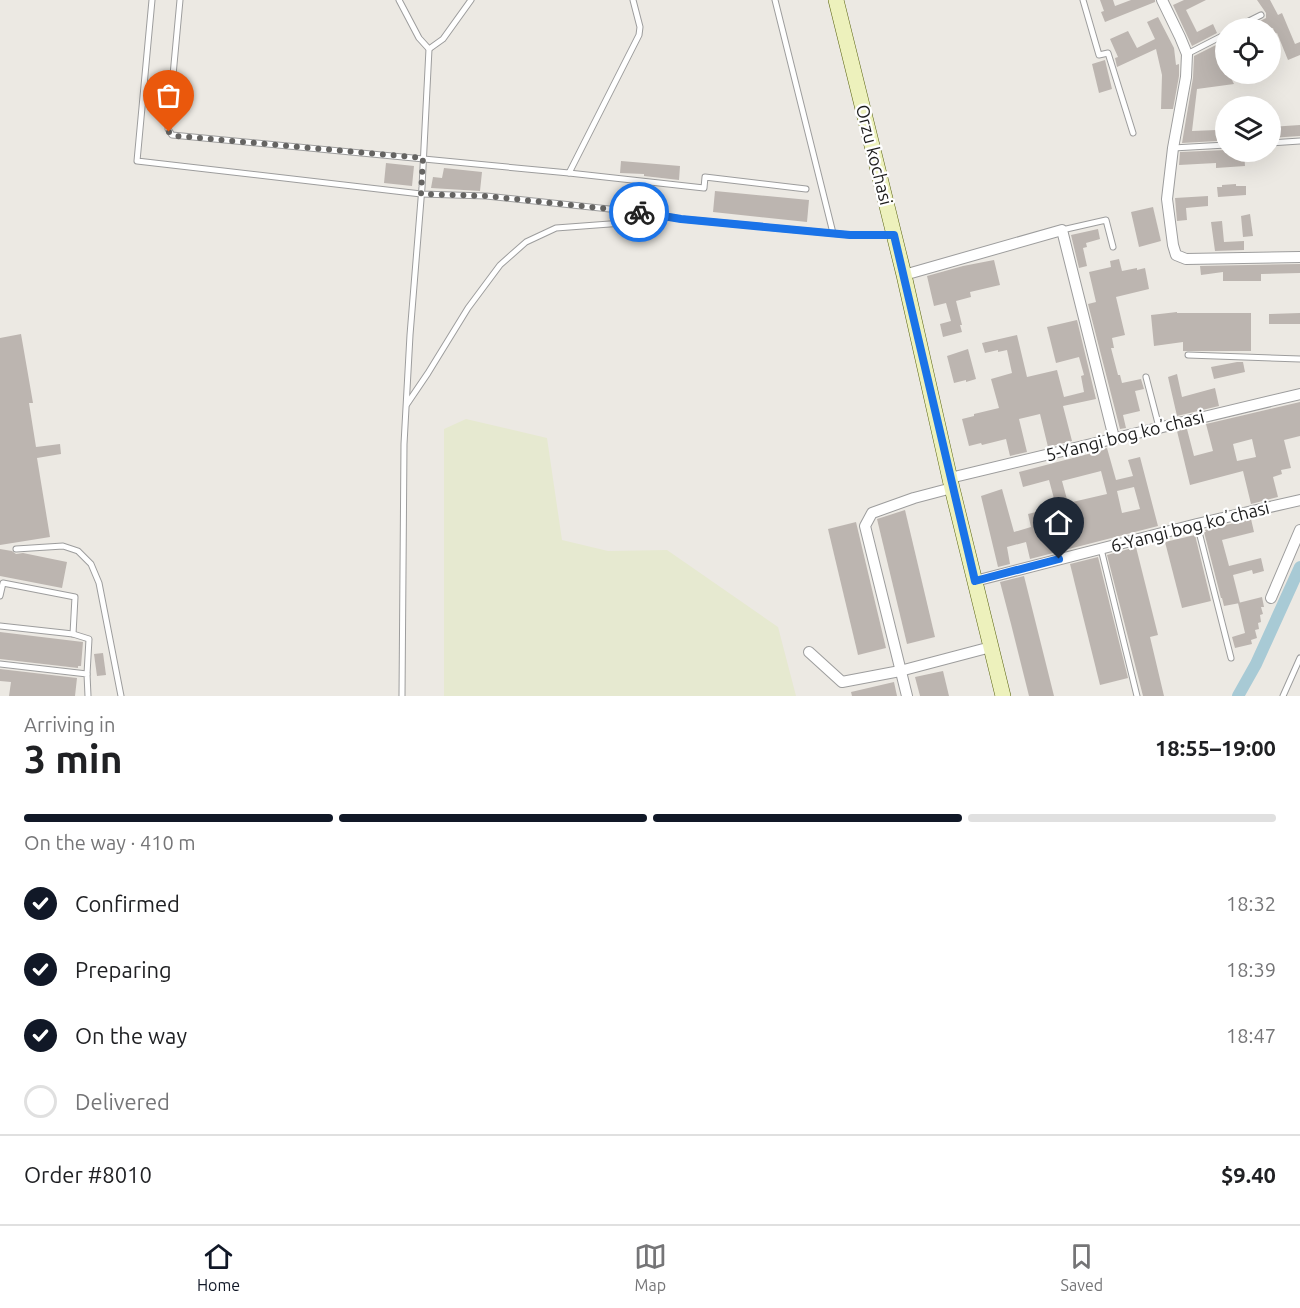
<!DOCTYPE html>
<meta charset="utf-8">
<style>
body{margin:0;font-family:Ubuntu,sans-serif;background:#f2f2f2;color:#202124;height:100vh;display:flex;flex-direction:column;font-size:22px;white-space:nowrap}
*{box-sizing:border-box;margin:0}
p{font-size:20px;color:#757577}
.icon{flex:none;width:33px;height:33px;fill:none;stroke:currentColor;stroke-width:2;stroke-linecap:round;stroke-linejoin:round}
.map{position:relative;height:696px;overflow:hidden}
.drawer{display:flex;flex-direction:column;background:#fff;flex:1}
.drawer>*{flex:none}
.fabs{position:absolute;left:1215px;top:18px;display:grid;gap:12px}
.fabs a{display:grid;place-items:center;width:66px;height:66px;border-radius:50%;background:#fff;box-shadow:0 6px 24px #0002;font-size:30px}
.pin{position:absolute;display:grid;place-items:center;width:51px;height:51px;color:#fff;margin:-62px -26px;border-radius:50% 50% 50% 0;rotate:-45deg;box-shadow:0 0 6px #0007}
.pin .icon{rotate:45deg}
.courier{position:absolute;display:grid;place-items:center;width:60px;height:60px;margin:-30px;border:4px solid #1a73e8;border-radius:50%;background:#fff;color:#222;box-shadow:0 2px 8px #0007}
.overview em{font-style:normal;font-weight:700}
.overview div{display:flex;flex-direction:column-reverse}
.overview{display:flex;align-items:center;justify-content:space-between;height:102px;padding:0 24px}
h1{font-size:39px;font-weight:700;line-height:45px}
.bar{display:grid;grid-template-columns:repeat(4,1fr);gap:9px 6px;align-content:center;height:72px;padding:0 24px}
.bar i{height:8px;border-radius:4px;background:#e0e0e0}
.bar .on{background:#111827}
.bar p{grid-column:span 4}
.line{display:flex;align-items:center;gap:15px;padding:0 24px;border-top:2px solid #e0e0e0}
.line div{flex:1}
ol{padding:0 24px;list-style:none}
li{display:flex;align-items:center;gap:18px;height:66px}
li p{margin-inline-start:auto}
li .icon{padding:6px;border-radius:50%;background:#111827;color:#fff;stroke-width:4}
li:last-child{color:#757577}
li i{width:33px;height:33px;border:3px solid #e0e0e0;border-radius:50%}
.tabs{display:flex;justify-content:space-around;align-items:center;height:84px;border-top:2px solid #e0e0e0;background:#fff;font-size:16px;color:#757577}
.tabs a{display:grid;justify-items:center;gap:3px}
.tabs .on{color:#111827}
.map>svg:first-child{display:block}
.farmland{fill:#e6e9d0}
.lines{fill:none;stroke-linecap:round;stroke-linejoin:round}
.canal{stroke:#a8cad5;stroke-width:12}
.building{fill:#bcb5b0;fill-rule:evenodd}
.service-casing{stroke:#9d9d9d;stroke-width:7}
.minor-casing{stroke:#9d9d9d;stroke-width:12}
.secondary-casing{stroke:#5a6411;stroke-width:16}
.service{stroke:#fff;stroke-width:5}
.minor{stroke:#fff;stroke-width:10}
.secondary{stroke:#edf1bc;stroke-width:15}
.done{stroke:#656462;stroke-width:6;stroke-dasharray:0 10.8}
.route{stroke:#1a73e8;stroke-width:8}
.labels{text-anchor:middle;stroke-width:4.5;stroke-linejoin:round;paint-order:stroke}
.street-label{font-size:18px;fill:#1c1c1c;stroke:#fff}
</style>
<div class="map">
<svg width="1300" height="696" viewBox="0 0 1300 696">
<rect width="100%" height="100%" fill="#ece9e3"/>
<path class="farmland" d="M466 419 547 438 562 540 608 551 667 550 778 627 796 696H444V429Z"/>
<g class="lines">
<path class="canal" d="M1238 696 1256 664 1300 567"/>
</g>
<g class="building">
<path d="M1100 0H1113L1115 6 1131 0H1155V2L1105 22 1101 12 1104 11Z"/>
<path d="M1184 0H1206L1186 10 1197 32 1213 24 1217 33 1192 46 1173 5Z"/>
<path d="M1257 0H1270L1278 15 1282 13 1295 44 1300 42V55L1288 60 1277 33 1275 34 1273 28H1246L1266 18V13Z"/>
<path d="M1158 17 1174 48 1176 65 1179 64V76L1173 109H1161L1162 75 1156 49 1117 67 1115 58 1118 57 1110 39 1128 31 1137 48 1155 39 1147 22Z"/>
<path d="M1226 40V74H1229L1234 84 1197 89 1192 131 1217 130V141L1182 143 1193 78 1194 56Z"/>
<path d="M1105 60 1112 89 1099 93 1092 64Z"/>
<path d="M1300 125V136L1270 138V127Z"/>
<path d="M1226 150V152H1244L1245 166 1216 168V163L1179 165 1180 152Z"/>
<path d="M621 161 680 166 679 180 644 176V174L620 173Z"/>
<path d="M386 163 414 166 412 186 384 183Z"/>
<path d="M444 168 482 172 480 191 431 188 433 177 442 178Z"/>
<path d="M1236 184V186H1246V195L1218 197 1217 187H1222V185Z"/>
<path d="M643 186 656 188 654 201 641 200Z"/>
<path d="M715 191 809 200 807 222 713 212Z"/>
<path d="M1208 196V206L1186 208 1187 220 1177 221 1175 198Z"/>
<path d="M1153 207 1161 241 1139 247 1131 212Z"/>
<path d="M1250 214 1253 236 1243 237 1241 216Z"/>
<path d="M1222 221 1224 242 1244 241V250L1215 251 1211 222Z"/>
<path d="M1098 229 1100 239 1086 243 1087 247 1083 248 1087 266 1079 268 1071 235Z"/>
<path d="M1119 259 1122 271 1137 268V270L1145 268 1149 289 1116 297 1125 335 1112 338 1114 348H1111L1118 375H1120L1122 383 1141 379 1144 389 1135 391 1140 411 1123 415 1126 428 1120 429 1088 304 1096 302 1089 272 1111 267 1110 261Z"/>
<path d="M994 260 1000 285 970 292 971 297 956 301 962 325H960L962 332 943 337 940 324 951 321 946 303 934 306 927 276 963 266Z"/>
<path d="M1300 264V273L1261 274V281H1223V272L1201 275 1200 266Z"/>
<path d="M1177 312V313H1251V351H1183V342L1154 346 1151 315Z"/>
<path d="M1300 313V324H1269V314Z"/>
<path d="M1077 320 1096 399 1063 406 1072 441 1048 447 1040 414 1019 419 1027 452 1010 456 1006 439 982 445 981 443 969 446 962 419 974 416V414L999 408 991 379 1012 373 1007 350 998 352V350L985 353 982 343 1017 335 1027 377 1057 370 1064 397 1084 392 1081 376 1084 375 1079 357 1056 363 1047 327Z"/>
<path d="M21 334 33 403H29L36 447 60 444 61 454 37 458 50 537 0 545V338Z"/>
<path d="M968 349 976 379 966 382V380L954 383 947 356Z"/>
<path d="M1237 362H1243L1245 372 1214 379 1211 367Z"/>
<path d="M1177 374 1182 397 1215 388 1219 406 1177 416 1168 377Z"/>
<path d="M1300 402V436L1284 440 1291 468 1281 470 1282 474 1273 477 1278 497 1251 504 1243 471 1190 485 1177 431 1187 429 1194 456 1213 451 1206 424ZM1252 439 1256 457 1237 461 1233 444Z"/>
<path d="M1107 448 1116 480 1133 476 1128 460 1140 457 1158 526 1030 559 1026 542 1007 547 1010 564 998 567 981 496 1002 489 1014 532 1031 527 1028 514 1036 512 1043 537 1063 532 1049 480 1023 487 1019 472 1096 452V451ZM1101 471 1107 494 1068 503 1062 481ZM1134 487 1140 509 1122 513 1117 491Z"/>
<path d="M905 510 935 637 907 644 877 519Z"/>
<path d="M1251 519 1254 532 1222 540 1229 566 1261 558 1264 571 1253 574 1252 570 1233 575 1240 603 1224 606 1222 598H1221L1204 532H1206L1205 530Z"/>
<path d="M856 522 886 648 858 655 828 529Z"/>
<path d="M1195 535 1211 601 1182 608 1165 542Z"/>
<path d="M1136 547 1158 635 1150 637 1164 696H1143L1107 555Z"/>
<path d="M0 549 12 551 16 554 23 553 67 562 62 588 0 576Z"/>
<path d="M1098 557 1128 678 1100 685 1070 564Z"/>
<path d="M1024 576 1054 696H1029L1011 624 1000 582Z"/>
<path d="M1262 597 1264 607H1261L1263 614 1260 615 1261 622 1258 623 1259 629 1255 630 1257 638 1251 640 1252 644 1235 648 1232 637 1245 633 1238 603Z"/>
<path d="M0 632 83 642 81 666H78V668L0 659Z"/>
<path d="M103 653 106 675 97 676 94 654Z"/>
<path d="M0 669 77 678 75 696H9L11 682 0 681Z"/>
<path d="M943 671 949 696H920L915 677Z"/>
<path d="M894 682 897 696H852L851 692Z"/>
</g>
<g class="lines">
<defs>
<g id="service">
<path d="M152 0 137 161 421 194 486 196 647 213 681 219 850 235H892"/>
<path d="M180 0 168 129 172 135 569 173 639 35 640 27 633 0"/>
<path d="M399 0 419 38 429 49 422 187 410 335 404 444 402 696"/>
<path d="M775 0 833 233"/>
<path d="M1083 0 1099 55 1108 53 1133 133"/>
<path d="M1235 28 1261 15"/>
<path d="M429 49 443 39 471 0"/>
<path d="M1187 54 1226 34"/>
<path d="M1270 143 1300 141"/>
<path d="M1173 148 1226 145"/>
<path d="M569 173 704 188 705 177 806 189"/>
<path d="M1062 230 1106 220 1113 247"/>
<path d="M1188 355 1300 359"/>
<path d="M1146 377 1159 427"/>
<path d="M407 404 428 373 468 308 500 265 526 242 556 228 623 223 656 216"/>
<path d="M1197 524 1231 658"/>
<path d="M16 549 63 546 78 551 91 564 99 583 121 696"/>
<path d="M1101 549 1137 696"/>
<path d="M0 596 3 583 75 597 73 634"/>
<path d="M0 626 73 634 89 639 87 674"/>
<path d="M0 664 87 674 88 696"/>
<path d="M1283 696 1300 658"/>
</g>
<g id="minor">
<path d="M1162 0 1180 37 1187 54 1186 77 1173 148 1167 199 1173 245 1176 255 1186 259 1300 257"/>
<path d="M904 275 1062 230 1114 438"/>
<path d="M950 478 1300 394"/>
<path d="M975 581 1197 524 1300 500"/>
<path d="M1271 598 1300 530"/>
<path d="M809 652 842 682 900 671 991 647"/>
<path d="M907 696 865 526 872 513 914 498 952 488"/>
</g>
<path id="secondary" d="M836 0 904 275 952 488 1003 696"/>
</defs>
<use href="#service" class="service-casing"/>
<use href="#minor" class="minor-casing"/>
<use href="#secondary" class="secondary-casing"/>
<use href="#service" class="service"/>
<use href="#minor" class="minor"/>
<use href="#secondary" class="secondary"/>
</g>
<g class="lines">
<path class="done" d="M169 132 172 135 177 136 423 158 421 194 486 196 639 212"/>
<path class="route" d="M639 212 681 219 850 235H894L975 581 1059 559"/>
</g>
<g class="labels">
<g class="street-label">
<text transform="translate(874 155) rotate(76)" y="6">Orzu kochasi</text>
<text transform="translate(1125 436) rotate(-14)" y="6">5-Yangi bog koʼchasi</text>
<text transform="translate(1190 527) rotate(-14)" y="6">6-Yangi bog koʼchasi</text>
</g>
</g>
</svg>
<div class="fabs">
<a><svg class="icon" aria-label="locate" viewBox="0 0 24 24"><circle cx="12" cy="12" r="6"/><path d="M12 2v4M12 18v4M2 12h4M18 12h4"/></svg></a>
<a><svg class="icon" aria-label="layers" viewBox="0 0 24 24"><path d="M12 4l9 5-9 5-9-5zM3 14l9 5 9-5"/></svg></a>
</div>
<div class="pin" style="left:169px;top:132px;background:#ea580c"><svg class="icon" aria-label="bag" viewBox="0 0 24 24"><path d="M5 8h14l-1 12H6zM9 8a3 3 0 0 1 6 0"/></svg></div>
<div class="pin" style="left:1059px;top:559px;background:#1f2937"><svg class="icon" aria-label="home" viewBox="0 0 24 24"><path d="M3 11l9-7 9 7M6 9v11h12V9"/></svg></div>
<div class="courier" style="left:639px;top:212px"><svg class="icon" aria-label="bike" viewBox="0 0 24 24"><circle cx="6" cy="16" r="4"/><circle cx="18" cy="16" r="4"/><path d="M6 16l4-8h5l3 8M10 8l3 8H6M13 5h3"/></svg></div>
</div>
<section class="drawer">
<div class="overview"><div><h1>3 min</h1><p>Arriving in</p></div><em>18:55–19:00</em></div>
<div class="bar"><i class="on"></i><i class="on"></i><i class="on"></i><i></i><p>On the way · 410 m</p></div>
<ol>
<li><svg class="icon" aria-label="check" viewBox="0 0 24 24"><path d="M5 12l5 5 9-10"/></svg>Confirmed<p>18:32</p></li>
<li><svg class="icon" aria-label="check" viewBox="0 0 24 24"><path d="M5 12l5 5 9-10"/></svg>Preparing<p>18:39</p></li>
<li><svg class="icon" aria-label="check" viewBox="0 0 24 24"><path d="M5 12l5 5 9-10"/></svg>On the way<p>18:47</p></li>
<li><i></i>Delivered</li>
</ol>
<div class="line" style="height:78px"><div>Order #8010</div><b>$9.40</b></div>
</section>
<nav class="tabs">
<a class="on"><svg class="icon" aria-label="home" viewBox="0 0 24 24"><path d="M3 11l9-7 9 7M6 9v11h12V9"/></svg>Home</a>
<a><svg class="icon" aria-label="map" viewBox="0 0 24 24"><path d="M3 6l6-2 6 2 6-2v14l-6 2-6-2-6 2zM9 4v14M15 6v14"/></svg>Map</a>
<a><svg class="icon" aria-label="saved" viewBox="0 0 24 24"><path d="M7 4h10v16l-5-4-5 4z"/></svg>Saved</a>
</nav>
